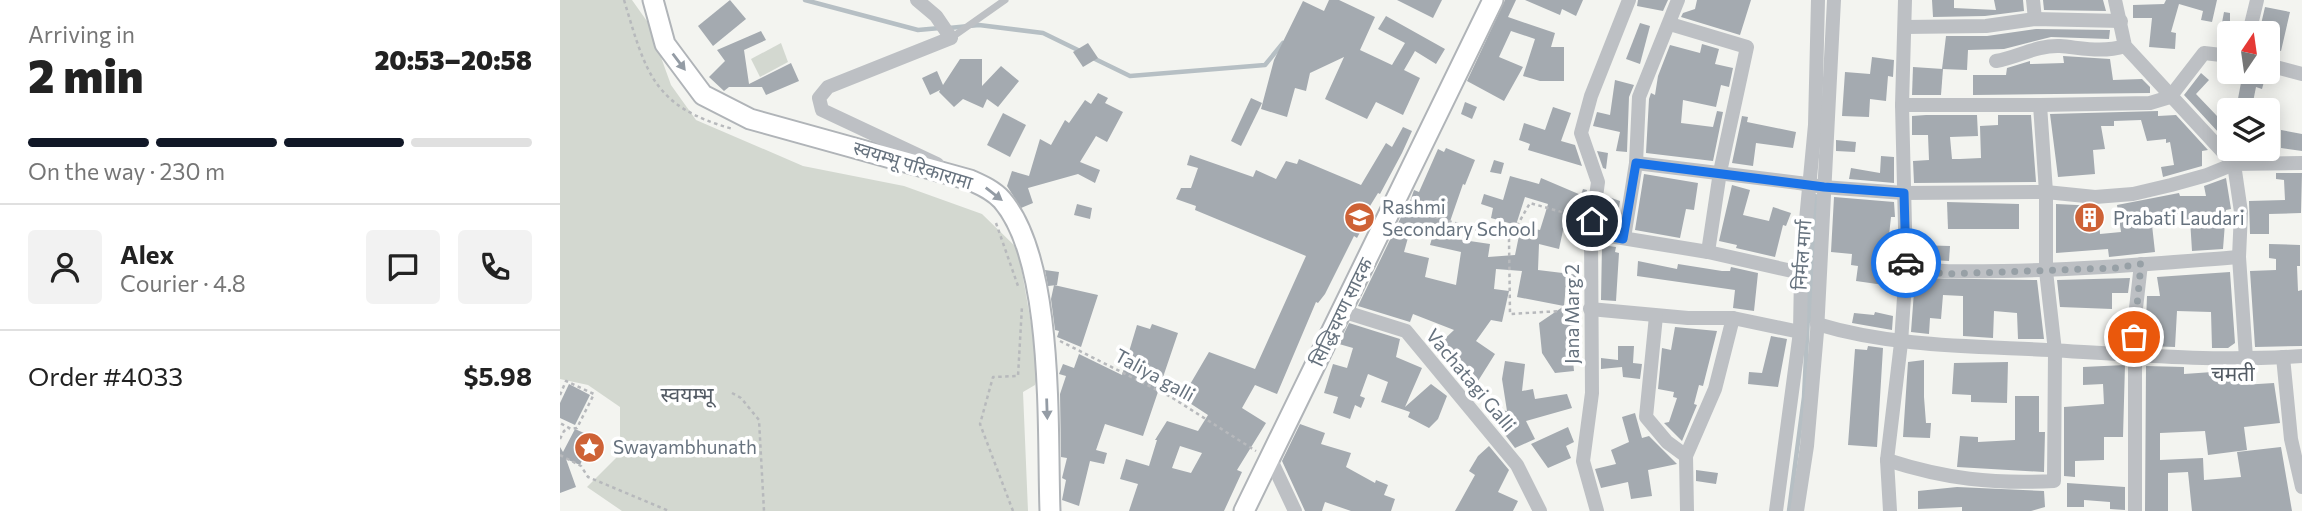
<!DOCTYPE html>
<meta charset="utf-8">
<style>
body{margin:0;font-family:Commissioner,"Noto Sans Devanagari",sans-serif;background:#f2f2f2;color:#222;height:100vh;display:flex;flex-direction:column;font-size:26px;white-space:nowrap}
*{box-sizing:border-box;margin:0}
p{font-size:23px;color:#767676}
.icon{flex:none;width:38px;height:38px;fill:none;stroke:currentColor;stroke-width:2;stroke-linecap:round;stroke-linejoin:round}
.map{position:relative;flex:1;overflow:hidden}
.side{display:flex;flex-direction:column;background:#fff;width:560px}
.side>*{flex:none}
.needle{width:46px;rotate:13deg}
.tools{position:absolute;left:1657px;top:21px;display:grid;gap:14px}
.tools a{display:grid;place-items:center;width:63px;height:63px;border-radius:7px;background:#fff;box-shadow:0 4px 18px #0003;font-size:35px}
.pin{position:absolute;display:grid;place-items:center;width:60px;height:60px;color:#fff;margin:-30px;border:4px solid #fff;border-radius:50%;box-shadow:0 2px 7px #0007}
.courier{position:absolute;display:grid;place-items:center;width:70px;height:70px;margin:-35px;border:5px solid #1a73e8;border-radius:50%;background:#fff;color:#222;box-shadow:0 2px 9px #0007}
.summary em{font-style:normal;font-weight:800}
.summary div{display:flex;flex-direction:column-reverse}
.summary{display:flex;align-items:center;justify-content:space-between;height:119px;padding:0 28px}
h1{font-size:46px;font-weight:800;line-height:52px}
.bar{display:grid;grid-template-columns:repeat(4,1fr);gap:10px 7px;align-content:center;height:84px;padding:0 28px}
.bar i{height:9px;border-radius:5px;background:#e0e0e0}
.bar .active{background:#111827}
.bar p{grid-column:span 4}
.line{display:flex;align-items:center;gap:18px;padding:0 28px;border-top:2px solid #e0e0e0}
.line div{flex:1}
.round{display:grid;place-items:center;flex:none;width:74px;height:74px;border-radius:7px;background:#f2f2f2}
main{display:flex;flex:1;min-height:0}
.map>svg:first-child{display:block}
.green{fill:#d3d8d0}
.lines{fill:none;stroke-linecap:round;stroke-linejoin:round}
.stream{stroke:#b6bfc4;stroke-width:4.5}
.canal{stroke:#b6bfc4;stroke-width:14}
.building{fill:#a4aab0;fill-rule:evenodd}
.secondary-casing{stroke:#b0b4b8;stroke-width:23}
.path{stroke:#b7b9bc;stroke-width:2.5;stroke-dasharray:3.5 3.5;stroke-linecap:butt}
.service{stroke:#bdc0c4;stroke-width:7}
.minor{stroke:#bdc0c4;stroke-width:14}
.secondary{stroke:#fff;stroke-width:19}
.minor-bridge{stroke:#bdc0c4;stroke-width:14}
.oneway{fill:#949ca5}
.done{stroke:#97a0a6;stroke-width:7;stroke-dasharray:0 12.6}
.route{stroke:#1a73e8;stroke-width:9}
.labels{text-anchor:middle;stroke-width:7;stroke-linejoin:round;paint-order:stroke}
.street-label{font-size:19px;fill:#66727e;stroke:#fff}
.poi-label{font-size:19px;fill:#66727e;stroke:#fff;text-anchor:start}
.neighbourhood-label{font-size:21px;fill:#535b64;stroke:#fff}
</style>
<main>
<section class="side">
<div class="summary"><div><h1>2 min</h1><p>Arriving in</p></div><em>20:53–20:58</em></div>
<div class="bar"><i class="active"></i><i class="active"></i><i class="active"></i><i></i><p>On the way · 230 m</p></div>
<div class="line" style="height:126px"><a class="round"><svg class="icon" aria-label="person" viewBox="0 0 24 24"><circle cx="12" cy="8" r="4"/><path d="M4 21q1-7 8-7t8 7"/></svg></a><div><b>Alex</b><p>Courier · 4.8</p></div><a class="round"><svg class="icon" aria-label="chat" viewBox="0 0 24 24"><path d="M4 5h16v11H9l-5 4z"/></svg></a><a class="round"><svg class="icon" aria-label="phone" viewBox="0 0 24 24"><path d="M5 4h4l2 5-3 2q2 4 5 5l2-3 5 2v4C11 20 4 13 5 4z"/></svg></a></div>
<div class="line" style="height:91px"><div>Order #4033</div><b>$5.98</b></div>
</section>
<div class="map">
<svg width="1742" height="511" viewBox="0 0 1742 511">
<rect width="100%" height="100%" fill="#f3f4f0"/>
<g class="green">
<path d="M0 0H72L89 24 111 85 136 120 243 166 344 186 422 214 458 249 479 369 475 385 463 392 468 511H62L27 487 60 454V407L28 385 0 379Z"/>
<path d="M221 43 228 62 200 77 191 59Z"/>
</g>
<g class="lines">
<g class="stream">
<path d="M245 0 358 30 380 28"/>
<path d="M389 28 419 25 483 33 522 52"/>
<path d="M533 58 570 76 705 65 723 43"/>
<path d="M1229 511 1244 397 1248 316"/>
</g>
<path class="canal" d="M1248 316 1253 200"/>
</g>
<g class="building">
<path d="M170 0 186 19 153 46 138 26Z"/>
<path d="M769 0H779L815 17 800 50 832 65 845 43 818 29 826 16 885 49 876 64 855 51 844 70 860 78 843 115 816 102 807 119 765 99 784 57 750 73 746 91 735 88 727 117 701 109 714 60 743 1 764 11Z"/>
<path d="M837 0H882L873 18Z"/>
<path d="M945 0H956L948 17 995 33 991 47H1004V81H980L963 76 975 39 951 31 939 57 963 67 944 101 907 81Z"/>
<path d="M965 0H1023L1016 16 1002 9 1000 15Z"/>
<path d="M1078 0H1108L1103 11 1077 6Z"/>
<path d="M1137 0H1191L1180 35 1121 17 1123 13 1135 9Z"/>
<path d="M1372 0H1394V8L1436 10 1434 0H1463L1464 11 1425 16 1373 17Z"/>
<path d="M1483 0H1543L1546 11 1484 10Z"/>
<path d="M1606 0H1657L1652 22 1641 20 1643 11 1619 4 1611 32 1616 33 1615 49 1589 47 1592 18H1573V5L1604 4Z"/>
<path d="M1705 7 1730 12 1721 51 1708 48V33H1699Z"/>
<path d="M1664 12 1670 13V46L1658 44Z"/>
<path d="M1080 23 1090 26 1080 64 1066 59Z"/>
<path d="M1476 29 1550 30 1549 39 1491 37 1444 49 1408 50 1407 70 1382 69 1386 36H1427Z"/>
<path d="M201 31 206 40 184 50 189 84 231 63 239 81 206 95 202 87H169L164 91 149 77 165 61 157 50Z"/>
<path d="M528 43 538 58 523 67 513 52Z"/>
<path d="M1142 44 1159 49 1155 64 1173 68 1169 87 1161 85 1156 107 1123 100 1121 123 1153 127 1157 111 1163 112 1153 161 1086 153 1089 99 1091 93 1095 95 1098 76 1110 45 1140 53Z"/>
<path d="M1503 56 1550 59 1553 80 1582 79 1590 87V93L1413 95V75H1446L1447 68 1470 61V64L1504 63Z"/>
<path d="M1312 57 1334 60 1333 77 1328 76 1326 101 1310 99 1309 117 1282 116 1285 72 1310 74Z"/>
<path d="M400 59H422V86L441 66 459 81 438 107 427 99 423 108 403 99 394 107 379 92 380 90 370 95 362 78 377 71 383 85Z"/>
<path d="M1353 67 1383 69 1381 95H1352Z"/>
<path d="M1683 72 1706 74 1702 89 1696 87 1692 107 1677 104Z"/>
<path d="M1641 73 1649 80 1636 94 1657 116 1663 112 1670 121V145L1624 95Z"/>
<path d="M1055 80 1074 85 1069 97 1067 152 1056 151 1060 132 1033 126 1037 112 1050 115Z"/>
<path d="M538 93 548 98 545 103 563 112 547 142 536 136 520 162 540 170 535 183 518 174 468 188 473 203 461 208 447 186 452 171 469 176 480 139 491 145 505 120 509 123 525 100 531 104Z"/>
<path d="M691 98 702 103 681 146 671 141Z"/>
<path d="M905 102 917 107 912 119 901 114Z"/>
<path d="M993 107 1011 113 1001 141 1015 145 1022 166 968 150 970 144 959 140 964 123 985 130Z"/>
<path d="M1598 111V116L1616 115 1648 150 1642 151V166L1603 177 1601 167 1614 165 1610 142 1606 143V139L1587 141 1581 120 1554 121V126H1541L1545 149 1533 150 1535 174 1498 177 1490 114Z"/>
<path d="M443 113 466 125 450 157 427 145Z"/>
<path d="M1366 115H1417L1418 136 1390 137 1392 159H1400L1421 158 1420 126 1438 125V115H1471L1476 182 1354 183 1353 161 1369 160 1368 135H1352V116Z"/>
<path d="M1182 116 1188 117 1187 122 1236 132 1233 148 1196 143 1193 166 1172 163Z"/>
<path d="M843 127 852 131 842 153 820 194 818 193 802 219 806 221 797 238 794 236 765 294 758 303 756 302 717 394 695 385 682 408 706 423 677 470 682 472 664 511H569L578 484 560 479 566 459 589 466 597 440H595L607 421 638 431 648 415 622 398 649 352 695 369 746 256 635 210 636 206 616 199 621 188H631L638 168 627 165 630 155 693 177 696 170 716 179 726 161 737 164 739 159 801 185 826 143 832 147ZM620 446 642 453 631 473 612 468Z"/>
<path d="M1721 130 1742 134V151L1721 148Z"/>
<path d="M1276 140 1296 142 1295 152 1276 151Z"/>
<path d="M886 148 915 160 905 185 903 184 886 233 897 235 896 239 930 244 928 257 955 255 961 226 980 230 985 214 988 204 965 197 956 225 931 218 933 208 921 204 924 194 943 200 950 176 979 184 981 178 1021 195 1023 189 1027 190 1024 213 1008 207 999 249 979 244 978 270 1019 275 1018 287 1006 285 1004 306 957 297 962 271 936 269 934 289 949 291 942 322 931 320 916 341 935 354 918 381 902 371 896 376 889 368 892 365 875 348 894 330 853 314 850 322 798 306 842 215 845 216 854 190 859 192 878 149 884 152ZM851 227 872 238 870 245 901 252 896 285 865 277 869 258 844 252Z"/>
<path d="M1037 151 1048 153 1046 169 1043 168Z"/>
<path d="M1321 156 1334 157V183L1289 179 1291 168 1320 173Z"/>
<path d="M934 160 944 163 941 174 930 172Z"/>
<path d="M1716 173H1742L1741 213 1709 214V234H1690L1689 201 1725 200 1724 180 1716 179Z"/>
<path d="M1084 174 1138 183 1134 210 1126 209 1120 238 1075 230Z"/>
<path d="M1666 178 1671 209 1666 210 1663 249 1632 251 1630 219 1592 225 1595 252 1549 257 1548 249 1496 253V204L1538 206 1540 234 1561 232 1557 205 1619 193 1620 196H1646L1644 186Z"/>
<path d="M1172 185 1190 190 1183 215 1209 221 1213 207 1231 213 1226 226 1223 225 1215 257 1176 248 1177 245 1159 241Z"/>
<path d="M1046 196 1060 201 1056 227 1042 225Z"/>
<path d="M1274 197 1334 202 1335 217H1331L1325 272 1333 273 1331 286 1296 281 1298 266 1291 265 1292 254 1271 252Z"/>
<path d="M1387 202 1459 204V229H1388Z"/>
<path d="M517 204 532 208 530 219 514 215Z"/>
<path d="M1709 244 1740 245V266H1737L1738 291 1742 290V346L1695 347 1690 271 1716 270V259L1709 258Z"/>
<path d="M1042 245 1056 247 1055 252 1059 253 1056 301 1041 300Z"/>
<path d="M1356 245 1390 246 1389 261 1355 259Z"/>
<path d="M1078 261 1117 269 1118 264 1162 271H1170L1171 267 1198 273 1194 311 1173 308 1175 290 1077 276Z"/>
<path d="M485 270 499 272 497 285 488 286Z"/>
<path d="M1670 272 1675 343 1668 348H1652L1651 312 1617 311 1615 347 1585 346 1587 296H1600L1597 277Z"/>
<path d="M1355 278 1477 280 1484 339H1458L1457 313 1434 311 1433 338 1403 336V296L1383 295 1381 319 1370 318 1369 334 1351 332Z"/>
<path d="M1570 278 1568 293H1552V309L1500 307 1497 280Z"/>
<path d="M494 285 538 295 521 347 497 337 499 331 495 330 491 299Z"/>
<path d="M1004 306 1003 318 1018 321V351L1012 350 1014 371 995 373 982 353 979 323Z"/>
<path d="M1315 312 1333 316 1332 330 1292 323 1294 313 1314 315Z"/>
<path d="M789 323 840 339 836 357 862 368 845 407 871 384 887 396 878 419 869 428 848 417 850 412 821 402 828 382 808 374 800 396 805 398 801 408 795 405 790 419 773 413 778 397 764 393 773 364 787 368 793 348 779 344Z"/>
<path d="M592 324 618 333 583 436 545 424 536 450 547 453 544 464 530 461 519 506 502 500 506 480 502 478 507 458 501 457 500 394 506 376 499 374 503 364 514 368 519 354 562 375 577 325 590 329Z"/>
<path d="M1115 327 1157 331 1143 386 1139 385 1134 404 1137 405 1122 441 1104 423 1109 422 1117 398 1113 397 1114 392 1098 389 1102 348 1111 350Z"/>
<path d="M1211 336 1227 339 1218 387 1188 384 1189 372 1202 373Z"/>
<path d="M1058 346H1074L1073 363 1082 364 1080 379 1063 377 1062 367 1041 369V358L1058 360Z"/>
<path d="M1308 346 1323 348 1317 447 1288 445 1295 349 1307 350Z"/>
<path d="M1364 360V397L1366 423H1371L1370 438 1343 437 1348 362Z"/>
<path d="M945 361 965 364 962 391 973 389 975 399 1007 394 1012 408 966 421 975 439 955 448 925 408 947 411 942 379Z"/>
<path d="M1448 362 1447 403 1411 402V395L1392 394 1394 363Z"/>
<path d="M1565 365 1563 437H1544V460L1515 461V477L1504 476V407L1544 404 1543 384 1523 385V367Z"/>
<path d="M1586 366 1624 367V374L1681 370 1682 385 1714 383 1720 423 1684 427 1687 450 1648 455 1645 431 1600 433V460L1643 458 1644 480 1681 477 1677 452 1721 447 1732 511H1632L1628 472 1608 473V511H1585Z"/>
<path d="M9 384 30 395 15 425 0 418V403Z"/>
<path d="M1455 396H1479V432H1485L1484 472 1397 467 1400 436 1418 437V442L1455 440Z"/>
<path d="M1075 413 1082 438 1089 436 1117 464 1088 470 1092 496 1071 499 1068 482 1041 488 1035 469 1056 464 1051 450 1069 442 1062 417Z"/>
<path d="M740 424 765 433 761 444 791 453 786 467 815 483 816 480 828 485 824 495 835 499 831 511H791L765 502 762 511H745L722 461Z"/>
<path d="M1008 427 1014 442 1006 446 1011 458 988 468 971 444Z"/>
<path d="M15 429 33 437 20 465 6 459 16 487 0 493V447L3 452Z"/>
<path d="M929 446 949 470 938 492 958 501 953 511H895L915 475 909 471 918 456Z"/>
<path d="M1136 470 1158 473 1156 484 1136 481Z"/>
<path d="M1507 483 1565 487V510L1550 509V502L1524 500V507H1507Z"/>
<path d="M1397 487 1484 491 1485 507 1471 511H1402V507L1358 509V491Z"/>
</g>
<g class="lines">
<defs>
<g id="secondary">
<path d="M93 0 105 44 143 95 190 119 410 180C421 185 433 190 442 200 495 261 487 431 490 511"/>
<path d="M684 511 933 0"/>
</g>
</defs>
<use href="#secondary" class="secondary-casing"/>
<g class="path">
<path d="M64 0C86 73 93 107 173 129"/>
<path d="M848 209 949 239 950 314 1018 310"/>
<path d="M436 223 458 286"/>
<path d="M950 238 970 203 1019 217"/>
<path d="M500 341 611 397 696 451"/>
<path d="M172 393 181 398 199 420 204 511"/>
<path d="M0 395 6 381 34 394 17 428 11 429 0 423"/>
<path d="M0 439 4 431 9 429"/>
<path d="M0 455 21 466 28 477 109 511"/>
<path d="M453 511 420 424 433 377 458 376 462 306"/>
</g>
<path class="service" d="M391 38 445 0"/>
<g class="minor">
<path d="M357 0 376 16 391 38 268 87 259 98 262 110 377 164"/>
<path d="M1473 0 1475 19"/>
<path d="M1555 0 1565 46 1674 164 1681 212 1679 257 1686 358"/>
<path d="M1110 24 1187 47 1160 172 1148 252"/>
<path d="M1345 27 1426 26 1475 19 1561 21"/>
<path d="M1689 33 1697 0"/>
<path d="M1436 61C1458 57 1477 45 1500 46 1523 48 1542 53 1565 46"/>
<path d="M1708 65 1742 74"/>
<path d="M1480 105 1590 103 1610 97 1644 53 1670 56"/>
<path d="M1076 163 1239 183"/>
<path d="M1263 187 1344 193 1486 192 1535 197 1573 194 1611 185 1647 175 1674 164 1742 163"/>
<path d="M1031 233 1148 252 1241 273 1240 332 1216 511"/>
<path d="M1064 238 1076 163 1079 97 1118 0"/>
<path d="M1346 267C1379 273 1409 271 1443 271 1522 270 1600 263 1679 257"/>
<path d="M1241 273 1255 125 1258 0"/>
<path d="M1030 309 1128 318H1173L1240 332"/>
<path d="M782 311 846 331 957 465 980 511"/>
<path d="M1096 316 1086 417 1107 442 1126 456"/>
<path d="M1257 324C1333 347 1411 346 1490 350 1574 355 1658 362 1742 356"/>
<path d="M1723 357 1731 439 1742 487"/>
<path d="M710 458 735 511"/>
<path d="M1327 460C1386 479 1432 484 1494 481L1495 351 1486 271V192L1480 105H1342"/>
<path d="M1037 511 1023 461 1032 393 1031 233 1038 182 1021 133 1031 96 1069 0"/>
<path d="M1127 511 1126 456 1155 389 1173 318"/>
<path d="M1237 511 1247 446 1257 332 1274 0"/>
<path d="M1330 511 1327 460 1341 343 1346 267 1342 105 1345 0"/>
<path d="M1575 511V317L1581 264"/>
</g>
<use href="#secondary" class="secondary"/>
<path class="minor-bridge" d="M1239 183 1263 187"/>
</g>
<defs><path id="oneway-solid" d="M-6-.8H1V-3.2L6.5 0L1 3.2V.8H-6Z" transform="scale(1.75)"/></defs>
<g class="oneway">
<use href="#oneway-solid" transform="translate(119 62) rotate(53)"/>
<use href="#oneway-solid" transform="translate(434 194) rotate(38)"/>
<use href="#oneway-solid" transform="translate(487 409) rotate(88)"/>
</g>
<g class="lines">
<path class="done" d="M1346 263V267L1385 274 1555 268 1581 264 1574 337"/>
<path class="route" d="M1032 221 1031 233 1063 239 1076 163 1264 187 1344 193 1346 263"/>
</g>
<defs>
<symbol id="school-disc" viewBox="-11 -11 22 22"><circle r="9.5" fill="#ce6236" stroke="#fff"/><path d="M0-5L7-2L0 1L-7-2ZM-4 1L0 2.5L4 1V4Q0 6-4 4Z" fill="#fff"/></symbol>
<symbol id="building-disc" viewBox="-11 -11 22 22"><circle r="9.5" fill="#ce6236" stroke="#fff"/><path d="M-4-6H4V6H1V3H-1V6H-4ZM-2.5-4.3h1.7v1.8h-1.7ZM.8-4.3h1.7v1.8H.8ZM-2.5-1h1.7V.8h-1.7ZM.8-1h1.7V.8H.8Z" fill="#fff"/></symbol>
<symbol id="sight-disc" viewBox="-11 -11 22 22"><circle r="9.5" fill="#ce6236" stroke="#fff"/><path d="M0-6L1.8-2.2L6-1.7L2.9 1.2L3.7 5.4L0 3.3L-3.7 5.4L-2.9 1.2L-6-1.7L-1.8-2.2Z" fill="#fff"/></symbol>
</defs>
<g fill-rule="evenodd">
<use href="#school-disc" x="782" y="200" width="35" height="35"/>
<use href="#building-disc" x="1512" y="200" width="35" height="35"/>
<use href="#sight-disc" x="12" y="430" width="35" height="35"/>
</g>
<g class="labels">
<g class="street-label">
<text transform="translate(353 165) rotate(17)" y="7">स्वयम्भू परिकारामा</text>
<text transform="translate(1242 255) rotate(-86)" y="7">निर्मल मार्ग</text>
<text transform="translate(781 312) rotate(-64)" y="7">सिद्धिचरण सादक</text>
<text transform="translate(1012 314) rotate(-90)" y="7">Jana Marg 2</text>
<text transform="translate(595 375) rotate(29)" y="7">Taliya galli</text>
<text transform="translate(911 380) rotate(50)" y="7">Vachatagi Galli</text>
</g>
<g class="poi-label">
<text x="822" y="214">Rashmi<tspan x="822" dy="22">Secondary School</tspan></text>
<text x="1553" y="225">Prabati Laudari</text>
<text x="53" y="454">Swayambhunath</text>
</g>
<g class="neighbourhood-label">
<text x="1673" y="381">चमती</text>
<text x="127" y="402">स्वयम्भू</text>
</g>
</g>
</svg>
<div class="tools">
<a><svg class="needle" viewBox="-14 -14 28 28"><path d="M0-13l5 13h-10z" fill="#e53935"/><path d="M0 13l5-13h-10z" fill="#767676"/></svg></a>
<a><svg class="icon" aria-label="layers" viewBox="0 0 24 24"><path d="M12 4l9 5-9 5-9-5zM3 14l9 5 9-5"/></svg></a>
</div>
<div class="pin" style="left:1574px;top:337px;background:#ea580c"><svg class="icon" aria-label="bag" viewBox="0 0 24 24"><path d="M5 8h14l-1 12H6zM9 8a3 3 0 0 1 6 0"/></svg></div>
<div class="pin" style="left:1032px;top:221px;background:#1f2937"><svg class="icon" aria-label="home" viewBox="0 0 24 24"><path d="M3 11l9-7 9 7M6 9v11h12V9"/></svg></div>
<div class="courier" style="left:1346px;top:263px"><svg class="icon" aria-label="car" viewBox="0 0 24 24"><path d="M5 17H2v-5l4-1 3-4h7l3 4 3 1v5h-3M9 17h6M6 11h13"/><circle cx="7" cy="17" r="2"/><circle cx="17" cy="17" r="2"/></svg></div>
</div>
</main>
